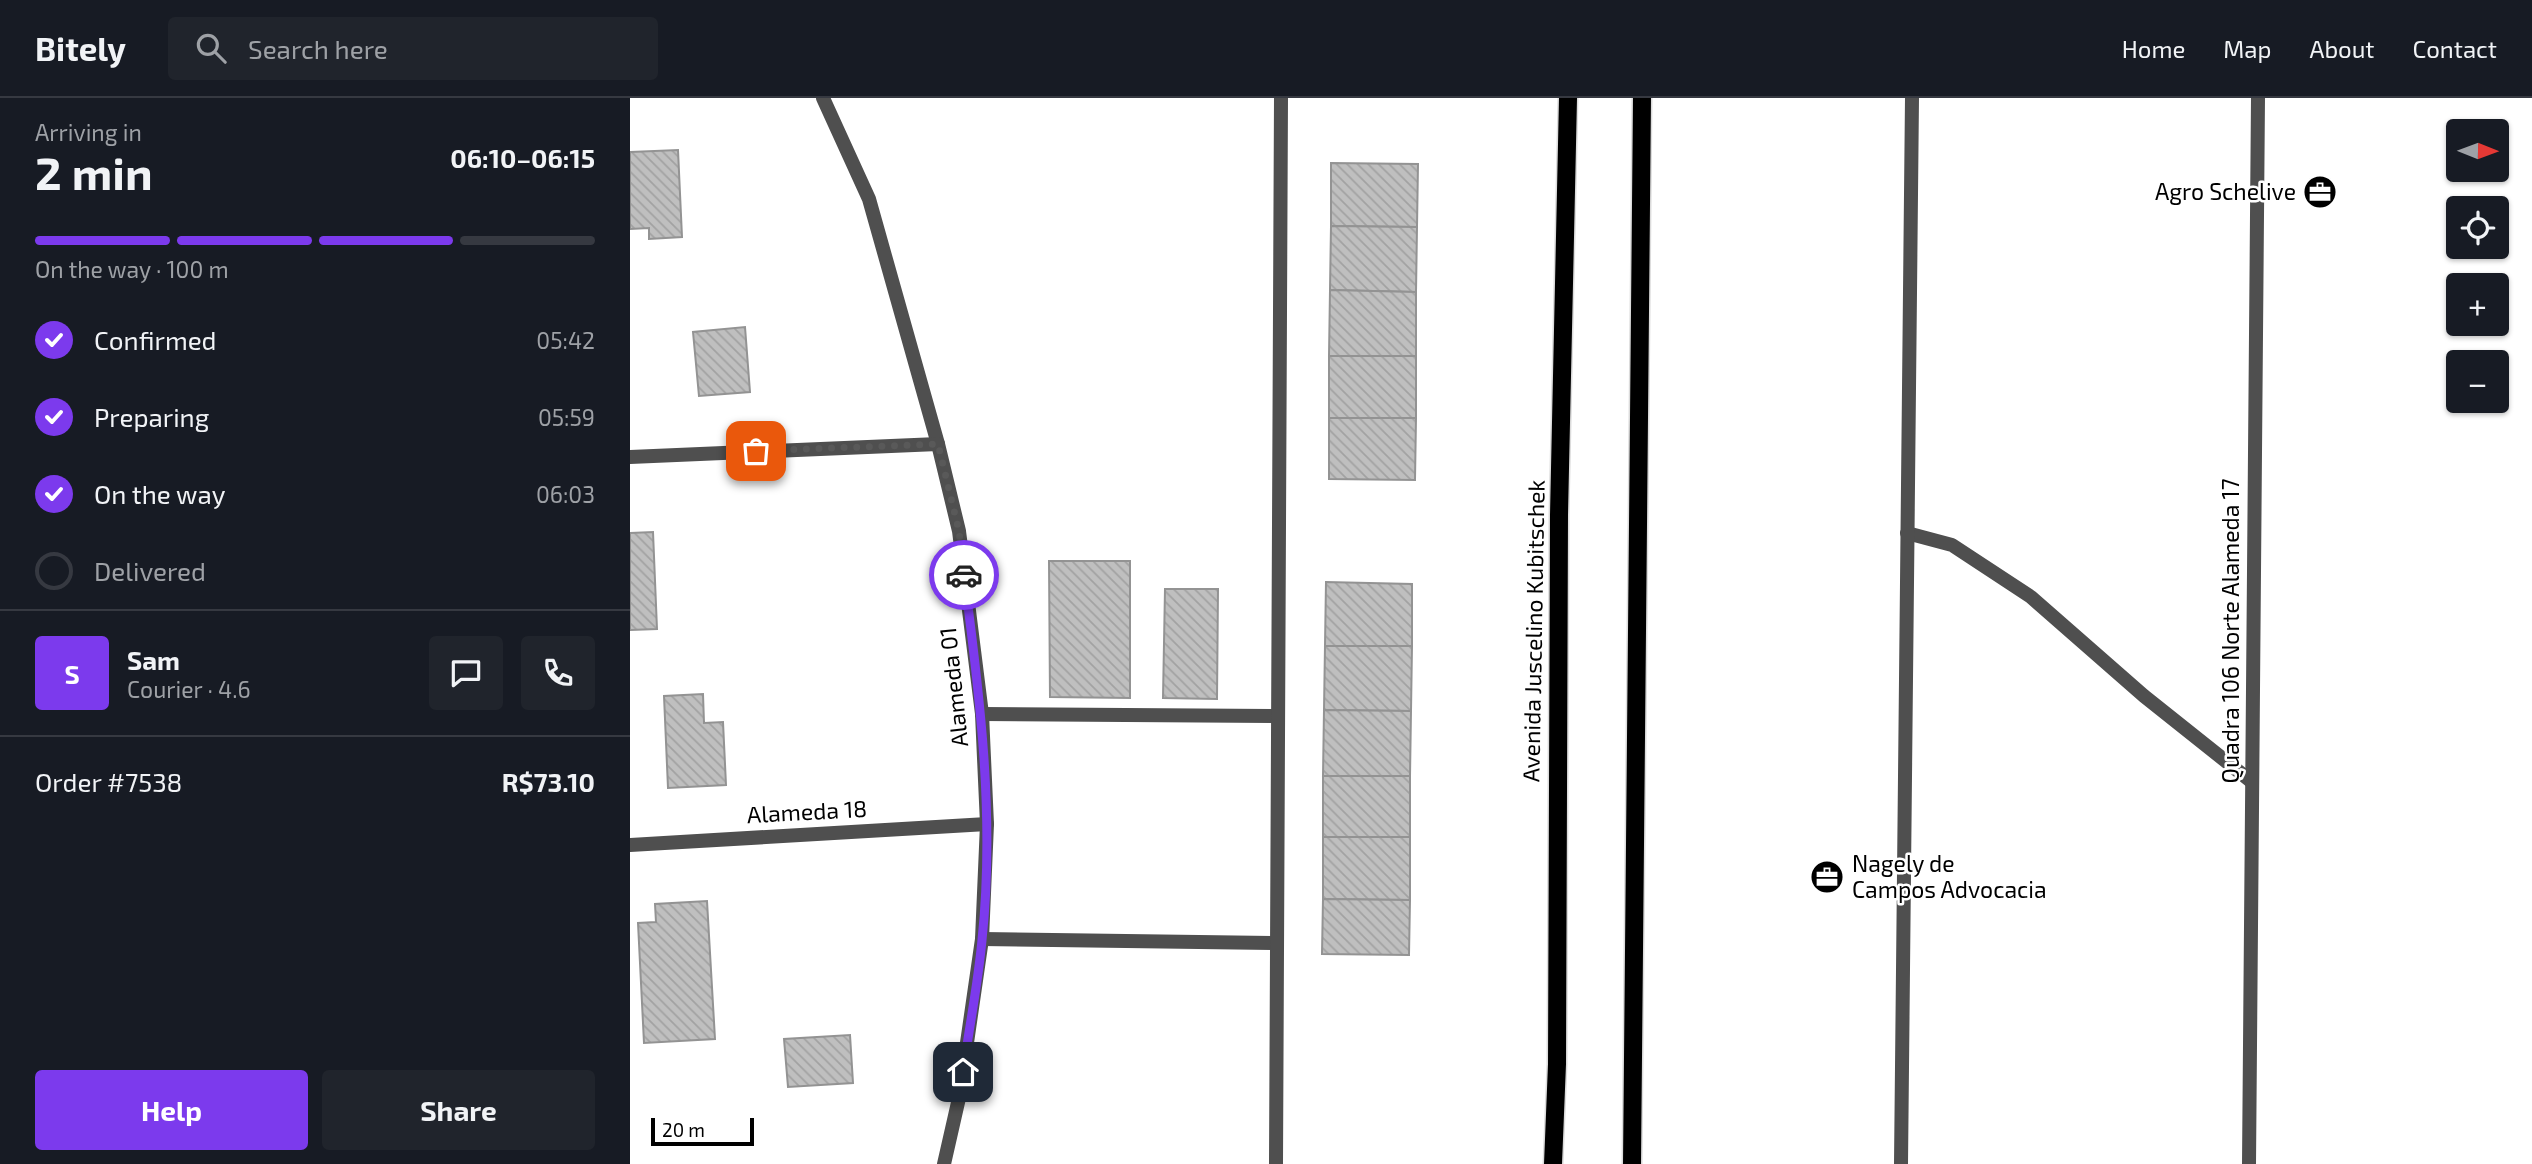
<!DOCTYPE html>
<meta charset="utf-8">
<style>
body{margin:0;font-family:"Exo 2",sans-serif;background:#20242c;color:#f1f3f6;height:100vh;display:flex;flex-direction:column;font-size:26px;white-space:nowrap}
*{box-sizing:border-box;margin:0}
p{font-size:23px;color:#9ea1a6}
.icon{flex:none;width:38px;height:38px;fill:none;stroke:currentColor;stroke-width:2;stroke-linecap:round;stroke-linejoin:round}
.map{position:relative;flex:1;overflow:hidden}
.side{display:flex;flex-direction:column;background:#171b24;width:630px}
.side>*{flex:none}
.needle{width:46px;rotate:91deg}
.tools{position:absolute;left:1816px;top:21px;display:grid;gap:14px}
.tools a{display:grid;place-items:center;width:63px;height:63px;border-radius:7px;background:#171b24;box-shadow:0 2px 5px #0004;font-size:35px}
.scale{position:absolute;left:21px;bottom:18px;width:103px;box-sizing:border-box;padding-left:7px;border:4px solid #000;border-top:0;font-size:19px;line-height:24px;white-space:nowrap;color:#000;-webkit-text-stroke:5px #fff;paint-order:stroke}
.pin{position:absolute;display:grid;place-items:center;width:60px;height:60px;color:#fff;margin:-30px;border-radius:14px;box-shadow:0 4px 10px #0006}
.courier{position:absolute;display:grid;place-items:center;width:70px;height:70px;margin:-35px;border:5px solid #7c3aed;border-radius:50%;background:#fff;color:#222;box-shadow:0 2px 9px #0007}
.head em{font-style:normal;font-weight:700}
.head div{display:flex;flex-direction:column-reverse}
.head{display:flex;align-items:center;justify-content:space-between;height:119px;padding:0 35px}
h1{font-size:46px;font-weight:700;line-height:52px}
.bar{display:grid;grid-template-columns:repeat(4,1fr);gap:10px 7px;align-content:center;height:84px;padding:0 35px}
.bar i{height:9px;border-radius:5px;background:#363941}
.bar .current{background:#7c3aed}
.bar p{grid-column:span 4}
.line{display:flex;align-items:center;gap:18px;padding:0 35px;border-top:2px solid #363941}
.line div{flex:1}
.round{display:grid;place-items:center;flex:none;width:74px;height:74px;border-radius:7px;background:#20242c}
ol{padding:0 35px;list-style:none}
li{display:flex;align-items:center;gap:21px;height:77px}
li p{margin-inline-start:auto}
li .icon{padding:7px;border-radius:50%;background:#7c3aed;color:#fff;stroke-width:4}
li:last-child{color:#9ea1a6}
li i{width:38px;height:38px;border:4px solid #363941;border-radius:50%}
.button{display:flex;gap:14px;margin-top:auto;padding:14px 35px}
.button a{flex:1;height:80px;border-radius:7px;background:#7c3aed;color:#fff;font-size:28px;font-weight:700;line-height:80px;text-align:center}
.button a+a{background:#20242c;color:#f1f3f6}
header{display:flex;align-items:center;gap:42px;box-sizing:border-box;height:98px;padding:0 35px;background:#171b24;border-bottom:2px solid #363941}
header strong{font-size:33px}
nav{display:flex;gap:38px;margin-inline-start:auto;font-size:24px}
.search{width:490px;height:63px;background:#20242c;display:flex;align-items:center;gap:18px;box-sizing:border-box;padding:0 24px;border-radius:7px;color:#9ea1a6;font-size:26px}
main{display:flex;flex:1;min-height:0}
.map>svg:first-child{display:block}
.building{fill:url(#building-back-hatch);stroke:#939393;stroke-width:2}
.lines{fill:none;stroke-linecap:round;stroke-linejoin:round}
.primary-casing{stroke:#dbdbdb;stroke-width:21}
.service{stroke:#4f4f4f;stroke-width:14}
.minor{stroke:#4f4f4f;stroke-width:14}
.primary{stroke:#000;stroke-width:18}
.done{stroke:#595959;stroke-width:7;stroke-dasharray:0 12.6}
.route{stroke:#7c3aed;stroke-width:9}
.labels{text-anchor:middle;stroke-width:5;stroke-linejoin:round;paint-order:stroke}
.poi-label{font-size:23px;fill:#000;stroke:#fff;text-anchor:end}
.street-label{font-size:23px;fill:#000;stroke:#fff}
</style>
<header>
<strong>Bitely</strong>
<div class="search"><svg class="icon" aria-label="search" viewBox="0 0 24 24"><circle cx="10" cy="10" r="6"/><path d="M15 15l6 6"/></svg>Search here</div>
<nav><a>Home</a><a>Map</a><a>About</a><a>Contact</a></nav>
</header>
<main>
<section class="side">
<div class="head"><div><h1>2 min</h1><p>Arriving in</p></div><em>06:10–06:15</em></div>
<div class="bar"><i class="current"></i><i class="current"></i><i class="current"></i><i></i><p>On the way · 100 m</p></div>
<ol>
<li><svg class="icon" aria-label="check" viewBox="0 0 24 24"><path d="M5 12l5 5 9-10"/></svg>Confirmed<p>05:42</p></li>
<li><svg class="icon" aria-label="check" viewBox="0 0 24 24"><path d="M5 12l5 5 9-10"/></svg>Preparing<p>05:59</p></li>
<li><svg class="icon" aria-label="check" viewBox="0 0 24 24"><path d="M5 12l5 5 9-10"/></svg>On the way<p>06:03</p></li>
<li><i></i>Delivered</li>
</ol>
<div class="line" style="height:126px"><b class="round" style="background:#7c3aed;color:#fff">S</b><div><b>Sam</b><p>Courier · 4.6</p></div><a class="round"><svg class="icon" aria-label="chat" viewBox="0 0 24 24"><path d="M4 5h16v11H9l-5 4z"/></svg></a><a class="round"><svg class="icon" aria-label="phone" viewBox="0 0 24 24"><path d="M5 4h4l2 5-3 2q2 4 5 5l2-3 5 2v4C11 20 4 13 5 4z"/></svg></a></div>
<div class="line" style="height:91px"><div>Order #7538</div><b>R$73.10</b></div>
<div class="button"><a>Help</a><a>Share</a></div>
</section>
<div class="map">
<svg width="1902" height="1066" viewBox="0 0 1902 1066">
<defs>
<pattern id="building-back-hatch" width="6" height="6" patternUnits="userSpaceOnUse" patternTransform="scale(1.75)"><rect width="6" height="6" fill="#bfbfbf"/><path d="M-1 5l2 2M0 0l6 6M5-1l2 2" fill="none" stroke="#a2a2a2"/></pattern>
</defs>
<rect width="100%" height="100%" fill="#fff"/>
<g class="building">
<path d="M48 52 52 139 19 141V130L0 131V54Z"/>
<path d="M701 65 788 66 787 129 701 128Z"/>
<path d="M701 128 787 129 786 194 700 192Z"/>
<path d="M700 192 786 194V258H699Z"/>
<path d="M115 229 120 294 69 298 63 234Z"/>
<rect x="699" y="258" width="87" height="62"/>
<path d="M699 320H786L785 382 699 381Z"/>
<path d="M23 434 27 531 0 532V435Z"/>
<path d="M419 463H500V600L420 599Z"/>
<path d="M696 484 782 486V548H695Z"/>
<path d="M535 491H588L587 601 533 600Z"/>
<path d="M695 548H782L781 613 694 612Z"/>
<path d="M73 596 74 625 93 624 96 687 38 690 34 598Z"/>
<path d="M694 612 781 613 780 678H693Z"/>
<rect x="693" y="678" width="87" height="61"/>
<path d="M693 739H780V802L693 801Z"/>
<path d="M693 801 780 802 779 857 692 856Z"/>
<path d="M77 803 85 941 14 945 8 825 26 824 25 806Z"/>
<path d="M220 937 223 985 158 989 154 941Z"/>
</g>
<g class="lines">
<defs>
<g id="primary">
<path d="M923 1066 927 966 929 417 938 0"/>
<path d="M1002 1066 1012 0"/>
</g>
</defs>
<use href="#primary" class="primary-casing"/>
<g class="service">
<path d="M1277 435 1322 447 1401 499 1514 598 1622 684"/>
<path d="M352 616 648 618"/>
<path d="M352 841 647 845"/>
<path d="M646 1066 651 0"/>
<path d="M1271 1066 1282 0"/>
</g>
<g class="minor">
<path d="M193 0 239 101 308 346 329 433 352 616 357 726 352 841 329 1000 314 1066"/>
<path d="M0 359 308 346"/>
<path d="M0 747 357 726"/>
<path d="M1619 1066 1628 0"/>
</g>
<use href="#primary" class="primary"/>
</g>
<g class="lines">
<path class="done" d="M126 353 308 346 329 433 334 477"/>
<path class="route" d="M333 974C339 930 348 886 352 842 365 720 350 598 334 477"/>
</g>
<defs>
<symbol id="office-disc" viewBox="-11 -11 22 22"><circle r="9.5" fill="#000" stroke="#fff"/><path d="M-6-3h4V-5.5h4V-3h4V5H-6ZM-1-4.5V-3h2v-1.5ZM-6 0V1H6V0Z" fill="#fff"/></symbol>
</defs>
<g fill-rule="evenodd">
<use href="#office-disc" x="1671" y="75" width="38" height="38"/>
<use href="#office-disc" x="1178" y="760" width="38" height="38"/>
</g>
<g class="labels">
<g class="poi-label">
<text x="1666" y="102">Agro Schelive</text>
<text x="1222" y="774" text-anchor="start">Nagely de<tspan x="1222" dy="26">Campos Advocacia</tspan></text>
</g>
<g class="street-label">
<text transform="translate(904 533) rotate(-89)" y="8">Avenida Juscelino Kubitschek</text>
<text transform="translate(1601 533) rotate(-90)" y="8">Quadra 106 Norte Alameda 17</text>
<text transform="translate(324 589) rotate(-96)" y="8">Alameda 01</text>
<text transform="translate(177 714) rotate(-3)" y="8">Alameda 18</text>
</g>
</g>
</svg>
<div class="tools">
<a><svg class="needle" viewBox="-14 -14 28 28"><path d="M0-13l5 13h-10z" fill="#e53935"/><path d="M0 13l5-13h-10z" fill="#9ea1a6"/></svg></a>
<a><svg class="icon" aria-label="locate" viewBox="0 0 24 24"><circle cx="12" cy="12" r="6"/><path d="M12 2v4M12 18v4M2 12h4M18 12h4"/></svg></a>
<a>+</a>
<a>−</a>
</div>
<div class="scale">20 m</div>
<div class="pin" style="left:126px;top:353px;background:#ea580c"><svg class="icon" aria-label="bag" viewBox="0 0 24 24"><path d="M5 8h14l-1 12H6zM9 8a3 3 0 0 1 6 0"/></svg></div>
<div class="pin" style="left:333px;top:974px;background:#1f2937"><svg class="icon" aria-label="home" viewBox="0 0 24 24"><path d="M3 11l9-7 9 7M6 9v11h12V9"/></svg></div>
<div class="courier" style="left:334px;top:477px"><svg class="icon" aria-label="car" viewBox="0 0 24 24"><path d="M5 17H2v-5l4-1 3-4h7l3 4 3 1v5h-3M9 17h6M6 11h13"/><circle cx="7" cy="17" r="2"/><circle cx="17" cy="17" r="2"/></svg></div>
</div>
</main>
